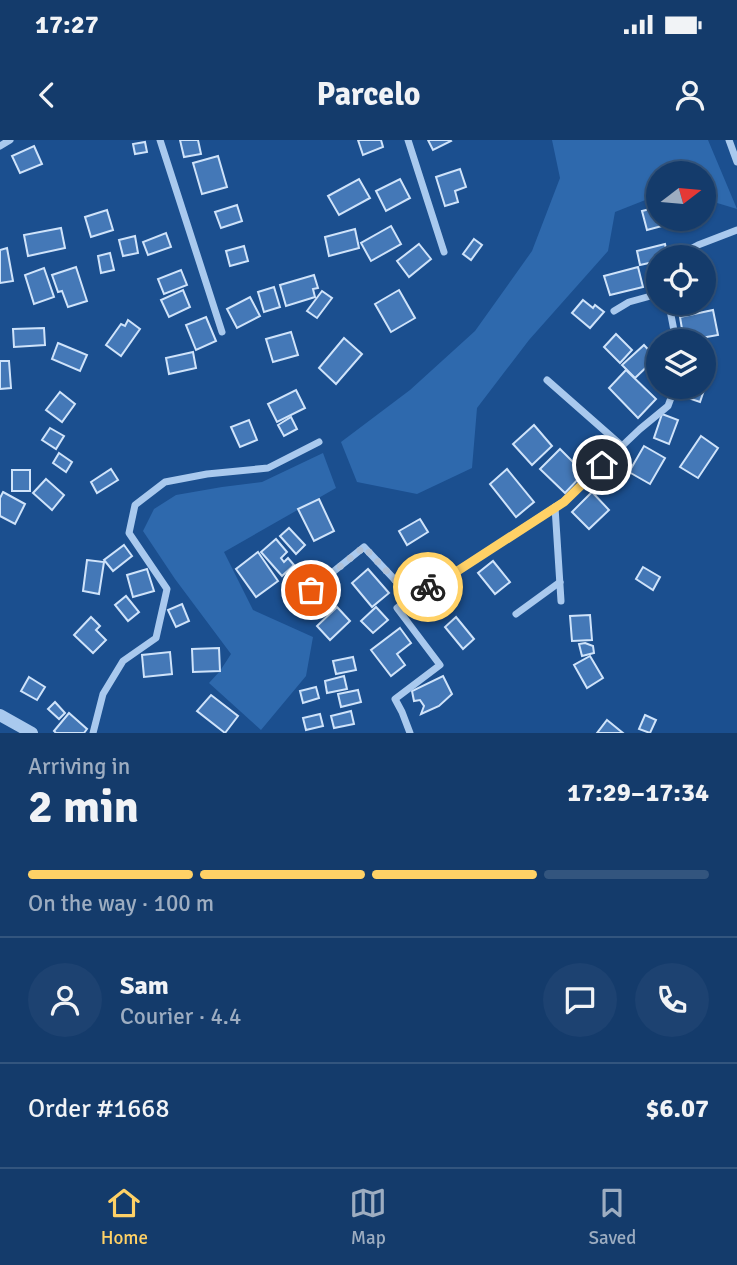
<!DOCTYPE html>
<meta charset="utf-8">
<style>
body{margin:0;font-family:Signika,sans-serif;background:#1d4271;color:#f1f3f6;height:100vh;display:flex;flex-direction:column;font-size:26px;white-space:nowrap}
*{box-sizing:border-box;margin:0}
p{font-size:23px;color:#9dadc1}
.icon{flex:none;width:38px;height:38px;fill:none;stroke:currentColor;stroke-width:2;stroke-linecap:round;stroke-linejoin:round}
.map{position:relative;height:593px;overflow:hidden}
.side{display:flex;flex-direction:column;background:#143b6b;flex:1}
.side>*{flex:none}
.needle{width:46px;rotate:74deg}
.fabs{position:absolute;left:646px;top:21px;display:grid;gap:14px}
.fabs a{display:grid;place-items:center;width:70px;height:70px;border-radius:50%;background:#143b6b;box-shadow:0 2px 5px #0004,0 0 0 2px #33557e;font-size:35px}
.pin{position:absolute;display:grid;place-items:center;width:60px;height:60px;color:#fff;margin:-30px;border:4px solid #fff;border-radius:50%;box-shadow:0 2px 7px #0007}
.courier{position:absolute;display:grid;place-items:center;width:70px;height:70px;margin:-35px;border:5px solid #ffd166;border-radius:50%;background:#fff;color:#222;box-shadow:0 2px 9px #0007}
.head em{font-style:normal;font-weight:800}
.head div{display:flex;flex-direction:column-reverse}
.head{display:flex;align-items:center;justify-content:space-between;height:119px;padding:0 28px}
h1{font-size:46px;font-weight:800;line-height:52px}
.bar{display:grid;grid-template-columns:repeat(4,1fr);gap:10px 7px;align-content:center;height:84px;padding:0 28px}
.bar i{height:9px;border-radius:5px;background:#33557e}
.bar .current{background:#ffd166}
.bar p{grid-column:span 4}
.line{display:flex;align-items:center;gap:18px;padding:0 28px;border-top:2px solid #33557e}
.line div{flex:1}
.round{display:grid;place-items:center;flex:none;width:74px;height:74px;border-radius:37px;background:#1d4271}
.status{display:flex;justify-content:space-between;align-items:center;height:49px;padding:0 35px;background:#143b6b;direction:ltr}
.status svg{height:19px;fill:currentColor}
header{display:flex;justify-content:space-between;align-items:center;height:91px;padding:0 28px;background:#143b6b;font-size:32px;font-weight:800}
.tab-bar{display:flex;justify-content:space-around;align-items:center;height:98px;border-top:2px solid #33557e;background:#143b6b;font-size:19px;color:#9dadc1}
.tab-bar a{display:grid;justify-items:center;gap:4px}
.tab-bar .current{color:#ffd166}
.map>svg:first-child{display:block}
.green{fill:#2e69ad}
.building{fill:#4478b7;stroke:#cfe3fa;stroke-width:2}
.lines{fill:none;stroke-linecap:round;stroke-linejoin:round}
.minor{stroke:#a9c9ee;stroke-width:7}
.tertiary{stroke:#a9c9ee;stroke-width:12}
.done{stroke:#afc1d8;stroke-width:7;stroke-dasharray:0 12.6}
.route{stroke:#ffd166;stroke-width:9}
</style>
<div class="status"><b>17:27</b><svg viewBox="0 0 49 12"><path d="M0 12V9h3v3zM5 12V6h3v6zM10 12V3h3v9zM15 12V0h3v12zM26 1h20v11H26zM47 4h2v5h-2z"/></svg></div>
<header><svg class="icon" aria-label="back" viewBox="0 0 24 24"><path d="M15 5l-7 7 7 7"/></svg>Parcelo<svg class="icon" aria-label="person" viewBox="0 0 24 24"><circle cx="12" cy="8" r="4"/><path d="M4 21q1-7 8-7t8 7"/></svg></header>
<div class="map">
<svg width="737" height="593" viewBox="0 0 737 593">
<rect width="100%" height="100%" fill="#1b4f8f"/>
<g class="green">
<path d="M552 0H708L737 69 704 59V33H658V55L615 72 608 111 529 200 477 268 472 328 417 354 357 342 341 302 410 250 475 191 532 111 560 38Z"/>
<path d="M323 313 336 348 224 412 253 470 313 497 306 536 261 590 209 543 220 531 231 514 175 439 143 391 154 369 176 355 222 347 262 342Z"/>
</g>
<g class="building">
<path d="M180 0H198L201 14 184 17Z"/>
<path d="M358 0H381L383 7 363 15Z"/>
<path d="M428 0H450L451 1 433 10Z"/>
<path d="M145 2 147 12 135 14 133 4Z"/>
<path d="M34 6 42 24 20 33 12 16Z"/>
<path d="M218 16 227 47 202 54 193 23Z"/>
<path d="M460 29 466 47 455 51 458 62 445 66 436 37Z"/>
<path d="M359 39 370 58 339 75 328 56Z"/>
<path d="M400 39 410 58 386 71 376 51Z"/>
<path d="M237 65 242 81 221 88 215 72Z"/>
<path d="M658 67V79H688L647 90 642 71Z"/>
<path d="M107 70 113 90 91 97 85 77Z"/>
<path d="M391 86 401 104 371 121 361 103Z"/>
<path d="M61 88 65 108 28 116 24 95Z"/>
<path d="M355 89 359 108 329 116 325 97Z"/>
<path d="M166 93 171 107 148 115 143 102Z"/>
<path d="M135 96 138 113 123 116 119 100Z"/>
<path d="M474 99 482 105 471 120 463 114Z"/>
<path d="M419 104 431 119 409 137 397 121Z"/>
<path d="M665 104 668 117H658V121L640 125 637 111Z"/>
<path d="M244 106 248 121 230 126 226 111Z"/>
<path d="M7 108 13 141 0 143V110Z"/>
<path d="M110 113 114 130 101 133 98 116Z"/>
<path d="M76 127 87 161 68 167 62 151 58 152 52 135Z"/>
<path d="M638 127 643 147 610 155 604 136Z"/>
<path d="M44 128 54 157 34 164 25 135Z"/>
<path d="M181 130 187 145 164 154 158 139Z"/>
<path d="M314 135 318 148 313 149 315 157 286 166 280 145Z"/>
<path d="M274 147 280 167 264 172 258 152Z"/>
<path d="M183 150 190 167 169 177 161 160Z"/>
<path d="M399 150 415 178 391 192 375 164Z"/>
<path d="M322 151 332 158 317 178 307 171Z"/>
<path d="M250 157 260 176 237 188 227 169Z"/>
<path d="M583 160 593 168 595 165 604 172 590 188 572 173Z"/>
<path d="M713 170 718 195 684 201 680 177Z"/>
<path d="M206 177 216 201 196 210 186 185Z"/>
<path d="M128 180 140 189 121 216 106 205 121 184 125 186Z"/>
<path d="M44 188 45 205 14 207 13 189Z"/>
<path d="M291 192 298 215 273 222 266 199Z"/>
<path d="M616 194 632 210 620 223 604 207Z"/>
<path d="M344 198 362 214 336 244 319 228Z"/>
<path d="M58 203 87 215 80 231 52 219Z"/>
<path d="M644 205 656 218 635 238 622 225Z"/>
<path d="M704 208 711 209 709 236H704Z"/>
<path d="M193 212 196 228 169 234 166 218Z"/>
<path d="M0 221H9L11 248 0 249Z"/>
<path d="M626 230 656 259 638 278 609 248Z"/>
<path d="M704 243 706 244 700 262 685 257 689 247H704Z"/>
<path d="M296 250 305 268 277 282 268 264Z"/>
<path d="M60 252 75 264 62 282 46 270Z"/>
<path d="M662 274 678 280 669 304 654 298Z"/>
<path d="M291 277 297 289 284 296 278 285Z"/>
<path d="M249 280 257 300 240 307 231 287Z"/>
<path d="M534 285 552 306 532 325 513 304Z"/>
<path d="M50 288 64 296 56 309 42 300Z"/>
<path d="M701 296 718 308 698 338 680 327Z"/>
<path d="M644 306 665 318 650 344 629 332Z"/>
<path d="M560 309 584 333 565 353 540 329Z"/>
<path d="M59 313 72 322 66 332 53 323Z"/>
<path d="M111 329 118 340 97 353 91 342Z"/>
<path d="M507 329 534 362 516 377 490 344Z"/>
<rect x="12" y="330" width="18" height="21"/>
<path d="M46 339 64 355 52 370 33 353Z"/>
<path d="M3 352 25 364 15 384 0 376V358Z"/>
<path d="M592 352 609 370 589 389 572 372Z"/>
<path d="M319 359 334 391 314 401 298 369Z"/>
<path d="M420 379 428 392 407 405 399 391Z"/>
<path d="M289 388 305 405 296 414 280 396Z"/>
<path d="M276 399 287 412 281 418 284 422 288 418 294 425 282 436 261 412Z"/>
<path d="M124 405 132 416 113 431 104 420Z"/>
<path d="M258 412 278 441 256 457 236 429Z"/>
<path d="M87 420 104 422 99 454 83 451Z"/>
<path d="M493 421 510 442 495 454 478 433Z"/>
<path d="M643 427 660 437 653 450 636 439Z"/>
<path d="M147 429 154 451 133 457 127 435Z"/>
<path d="M368 429 389 453 372 467 352 443Z"/>
<path d="M126 456 139 472 128 481 115 465Z"/>
<path d="M182 464 189 481 176 487 168 470Z"/>
<path d="M337 467 350 481 330 500 317 486Z"/>
<path d="M376 467 388 480 373 493 361 481Z"/>
<path d="M590 475 592 500 572 501 570 476Z"/>
<path d="M91 477 100 486 96 490 106 500 93 513 74 495Z"/>
<path d="M456 477 474 499 463 509 445 487Z"/>
<path d="M400 488 411 503 397 514 405 525 391 536 371 510Z"/>
<path d="M585 503 593 506 594 513 582 516 579 504Z"/>
<path d="M219 508 220 531 193 532 192 509Z"/>
<path d="M170 512 172 534 144 537 142 515Z"/>
<path d="M590 516 603 538 587 548 574 525Z"/>
<path d="M353 517 356 530 336 534 333 521Z"/>
<path d="M344 536 347 549 327 553 325 541Z"/>
<path d="M443 536 452 554 439 566 421 574 424 566 420 560 414 561 412 551Z"/>
<path d="M29 537 45 547 37 560 21 551Z"/>
<path d="M316 547 319 558 303 563 300 551Z"/>
<path d="M358 550 361 562 341 567 338 554Z"/>
<path d="M211 555 238 576 225 593 197 571Z"/>
<path d="M55 562 65 573 59 579 48 569Z"/>
<path d="M351 571 354 584 334 588 331 576Z"/>
<path d="M69 573 87 589 84 593H56L54 591Z"/>
<path d="M320 574 323 586 306 590 303 578Z"/>
<path d="M645 575 656 580 650 593 639 589Z"/>
<path d="M607 580 623 593H597Z"/>
</g>
<g class="lines">
<g class="minor">
<path d="M160 0 222 192"/>
<path d="M408 0 444 112"/>
<path d="M729 0 737 22"/>
<path d="M0 6 10 0"/>
<path d="M675 117 698 105 737 90"/>
<path d="M671 163 670 170 676 201"/>
<path d="M614 171 629 162 658 154"/>
<path d="M547 240 622 306"/>
<path d="M555 367 561 461"/>
<path d="M293 464 364 407 411 457 459 430 563 362 640 289 668 266 675 247"/>
<path d="M516 474 560 442"/>
<path d="M93 593 103 554 123 521 156 498 167 449 129 393 135 365 165 342 207 334 268 328 319 302"/>
<path d="M410 593 402 572 395 559 440 525 397 468 411 457"/>
</g>
<path class="tertiary" d="M0 575 32 593"/>
</g>
<g class="lines">
<path class="done" d="M311 450 364 407 411 457 428 447"/>
<path class="route" d="M428 447 459 430 564 362 602 325"/>
</g>
</svg>
<div class="fabs">
<a><svg class="needle" viewBox="-14 -14 28 28"><path d="M0-13l5 13h-10z" fill="#e53935"/><path d="M0 13l5-13h-10z" fill="#9dadc1"/></svg></a>
<a><svg class="icon" aria-label="locate" viewBox="0 0 24 24"><circle cx="12" cy="12" r="6"/><path d="M12 2v4M12 18v4M2 12h4M18 12h4"/></svg></a>
<a><svg class="icon" aria-label="layers" viewBox="0 0 24 24"><path d="M12 4l9 5-9 5-9-5zM3 14l9 5 9-5"/></svg></a>
</div>
<div class="pin" style="left:311px;top:450px;background:#ea580c"><svg class="icon" aria-label="bag" viewBox="0 0 24 24"><path d="M5 8h14l-1 12H6zM9 8a3 3 0 0 1 6 0"/></svg></div>
<div class="pin" style="left:602px;top:325px;background:#1f2937"><svg class="icon" aria-label="home" viewBox="0 0 24 24"><path d="M3 11l9-7 9 7M6 9v11h12V9"/></svg></div>
<div class="courier" style="left:428px;top:447px"><svg class="icon" aria-label="bike" viewBox="0 0 24 24"><circle cx="6" cy="16" r="4"/><circle cx="18" cy="16" r="4"/><path d="M6 16l4-8h5l3 8M10 8l3 8H6M13 5h3"/></svg></div>
</div>
<section class="side">
<div class="head"><div><h1>2 min</h1><p>Arriving in</p></div><em>17:29–17:34</em></div>
<div class="bar"><i class="current"></i><i class="current"></i><i class="current"></i><i></i><p>On the way · 100 m</p></div>
<div class="line" style="height:126px"><a class="round"><svg class="icon" aria-label="person" viewBox="0 0 24 24"><circle cx="12" cy="8" r="4"/><path d="M4 21q1-7 8-7t8 7"/></svg></a><div><b>Sam</b><p>Courier · 4.4</p></div><a class="round"><svg class="icon" aria-label="chat" viewBox="0 0 24 24"><path d="M4 5h16v11H9l-5 4z"/></svg></a><a class="round"><svg class="icon" aria-label="phone" viewBox="0 0 24 24"><path d="M5 4h4l2 5-3 2q2 4 5 5l2-3 5 2v4C11 20 4 13 5 4z"/></svg></a></div>
<div class="line" style="height:91px"><div>Order #1668</div><b>$6.07</b></div>
</section>
<nav class="tab-bar">
<a class="current"><svg class="icon" aria-label="home" viewBox="0 0 24 24"><path d="M3 11l9-7 9 7M6 9v11h12V9"/></svg>Home</a>
<a><svg class="icon" aria-label="map" viewBox="0 0 24 24"><path d="M3 6l6-2 6 2 6-2v14l-6 2-6-2-6 2zM9 4v14M15 6v14"/></svg>Map</a>
<a><svg class="icon" aria-label="saved" viewBox="0 0 24 24"><path d="M7 4h10v16l-5-4-5 4z"/></svg>Saved</a>
</nav>
